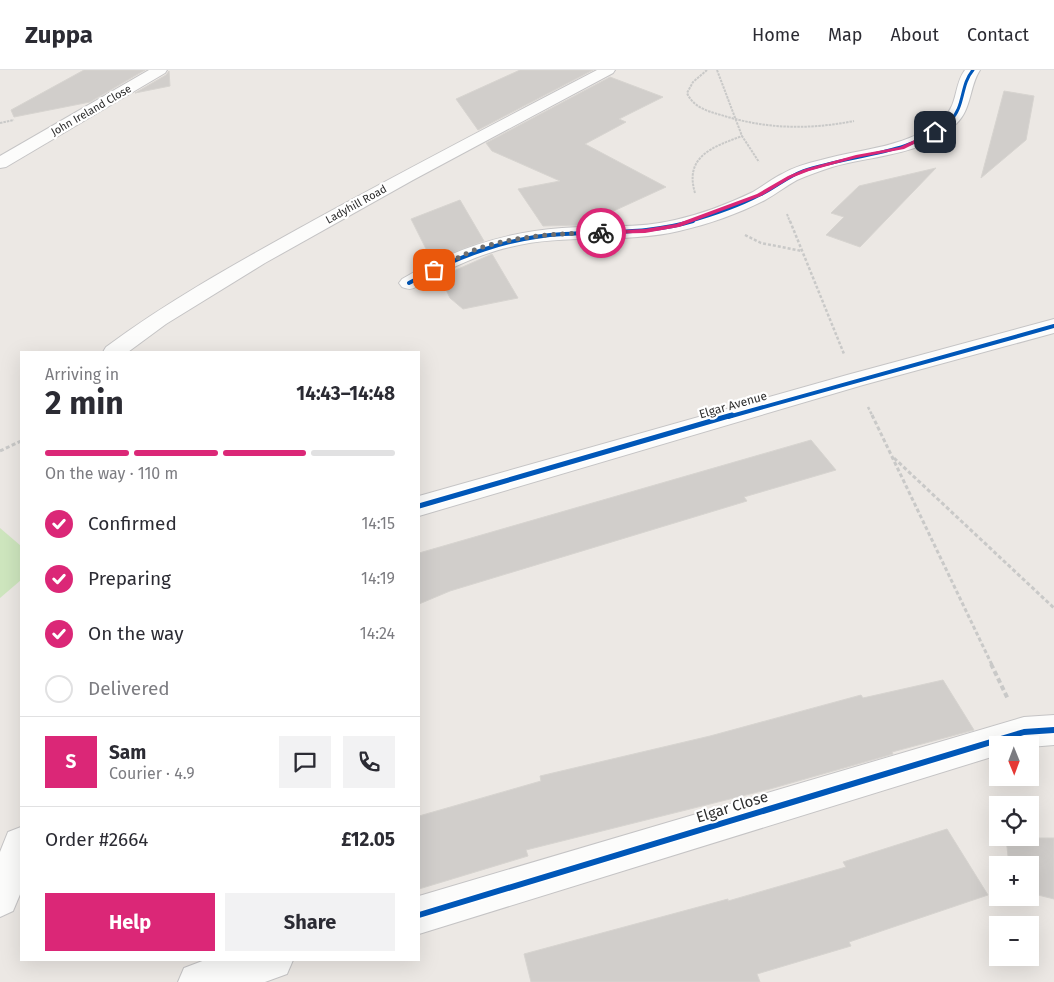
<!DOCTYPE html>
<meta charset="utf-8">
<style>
body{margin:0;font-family:"Fira Sans",sans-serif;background:#f2f2f3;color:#2b2b33;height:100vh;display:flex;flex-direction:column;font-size:19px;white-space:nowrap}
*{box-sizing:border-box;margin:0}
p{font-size:16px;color:#7c7c81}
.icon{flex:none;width:28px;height:28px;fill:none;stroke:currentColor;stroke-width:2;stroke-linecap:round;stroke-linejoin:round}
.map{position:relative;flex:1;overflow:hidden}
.drawer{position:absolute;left:20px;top:281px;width:400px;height:610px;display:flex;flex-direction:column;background:#fff;border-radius:0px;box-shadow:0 5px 20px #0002}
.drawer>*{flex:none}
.needle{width:32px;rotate:179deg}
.controls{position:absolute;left:989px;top:666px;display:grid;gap:10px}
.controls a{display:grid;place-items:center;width:50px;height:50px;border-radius:0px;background:#fff;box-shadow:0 5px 20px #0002;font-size:25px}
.pin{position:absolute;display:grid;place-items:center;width:42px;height:42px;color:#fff;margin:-21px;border-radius:10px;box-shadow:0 2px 8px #0006}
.courier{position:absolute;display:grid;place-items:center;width:50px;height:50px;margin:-25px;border:4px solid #db2777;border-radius:50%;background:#fff;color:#222;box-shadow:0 1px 6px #0007}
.summary em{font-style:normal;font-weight:700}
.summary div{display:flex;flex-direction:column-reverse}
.summary{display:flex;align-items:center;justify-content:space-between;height:85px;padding:0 25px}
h1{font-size:32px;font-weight:700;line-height:38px}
.bar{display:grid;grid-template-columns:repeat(4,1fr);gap:8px 5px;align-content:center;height:60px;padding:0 25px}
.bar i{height:6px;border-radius:4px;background:#e1e1e2}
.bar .current{background:#db2777}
.bar p{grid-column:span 4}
.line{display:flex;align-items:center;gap:12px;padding:0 25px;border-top:1px solid #e1e1e2}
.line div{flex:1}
.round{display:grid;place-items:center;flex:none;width:52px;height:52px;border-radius:0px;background:#f2f2f3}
ol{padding:0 25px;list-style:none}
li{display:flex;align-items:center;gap:15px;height:55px}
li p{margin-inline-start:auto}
li .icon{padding:5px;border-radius:50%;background:#db2777;color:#fff;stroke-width:4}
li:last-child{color:#7c7c81}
li i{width:28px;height:28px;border:2px solid #e1e1e2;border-radius:50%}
.button{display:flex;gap:10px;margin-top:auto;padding:10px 25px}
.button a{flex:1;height:58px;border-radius:0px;background:#db2777;color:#fff;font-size:20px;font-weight:700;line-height:58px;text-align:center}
.button a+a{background:#f2f2f3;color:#2b2b33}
header{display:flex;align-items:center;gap:30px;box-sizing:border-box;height:70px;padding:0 25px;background:#fff;border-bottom:1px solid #e1e1e2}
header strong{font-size:24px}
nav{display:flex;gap:28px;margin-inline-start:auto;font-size:18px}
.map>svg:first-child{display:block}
.green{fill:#cee6be}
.building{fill:#d1cecb;stroke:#d7d4d0}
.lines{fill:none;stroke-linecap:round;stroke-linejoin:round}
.street-casing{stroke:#c5c4c5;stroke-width:2}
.path-far3{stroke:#c9c9c8;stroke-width:2;stroke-dasharray:2.5 1;stroke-linecap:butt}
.path-far2{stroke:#c9c9c8;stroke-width:2.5;stroke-dasharray:3 2;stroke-linecap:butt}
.path-far1{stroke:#c9c9c8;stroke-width:3;stroke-dasharray:4 2.5;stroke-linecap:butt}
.path{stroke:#c9c9c8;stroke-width:4;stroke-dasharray:5 3;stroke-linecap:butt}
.street{fill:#fcfcfb;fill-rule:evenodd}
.cycleway-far3-casing{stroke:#fff;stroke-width:5}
.cycleway-far2-casing{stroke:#fff;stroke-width:6}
.cycleway-far1-casing{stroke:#fff;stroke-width:8}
.cycleway-casing{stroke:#fff;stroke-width:9}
.cycleway-far3{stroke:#0057b8;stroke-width:3}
.cycleway-far2{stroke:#0057b8;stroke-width:4}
.cycleway-far1{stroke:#0057b8;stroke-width:5}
.cycleway{stroke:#0057b8;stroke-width:6}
.route{fill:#db2777}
.done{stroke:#706f6e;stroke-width:5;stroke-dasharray:0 9}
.labels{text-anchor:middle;stroke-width:4.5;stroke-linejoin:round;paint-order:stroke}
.far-street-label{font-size:11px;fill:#2e2e2e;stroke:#fff}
.street-label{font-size:12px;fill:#2e2e2e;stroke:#fff}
.near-street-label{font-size:15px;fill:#2e2e2e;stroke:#fff}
</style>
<header>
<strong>Zuppa</strong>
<nav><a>Home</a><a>Map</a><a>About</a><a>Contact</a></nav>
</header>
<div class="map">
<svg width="1054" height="912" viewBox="0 0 1054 912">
<rect width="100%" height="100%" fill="#ece8e4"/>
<path class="green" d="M0 458 21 476V510L0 528Z"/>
<g class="building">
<path d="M84 0H145L90 32 14 47 11 40Z"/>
<path d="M520 0H593L478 60 456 29Z"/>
<path d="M169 1 170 16 135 23 166 5Z"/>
<path d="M610 7 663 27 619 49 626 52 585 74 666 117 583 155 543 156 518 119 560 111 492 81 486 73Z"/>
<path d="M1004 21 1034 26 1026 70 981 108Z"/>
<path d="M936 98 860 177 826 165 844 147 831 143 859 116Z"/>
<path d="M460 130 484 171 432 191 411 149Z"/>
<path d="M492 184 518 228 463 239 450 228 440 207Z"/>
<path d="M811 370 836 400 744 427 747 431 450 521 419 534V483Z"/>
<path d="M943 610 974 660 892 682 893 684 770 719 526 780 528 786 419 819V746L541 711 540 706 710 666 861 625 863 628Z"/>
<path d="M947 759 988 825 849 872 851 876 757 904 760 912H531L524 884 728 829V831L846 797 843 792Z"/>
<path d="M1006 768H1054V829L1030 823V795H1009Z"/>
</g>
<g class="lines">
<defs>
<g id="street">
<path d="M149 0H167L165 3 6 97 0 98V86Z"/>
<path d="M597 0H615L613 3 413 110 265 193 166 254 128 282H103L106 277C172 228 244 189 316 149 409 98 503 49 597 0Z"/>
<path d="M965 0H980C969 17 972 39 956 54 922 86 874 85 832 97 820 101 808 105 797 110 786 116 776 124 765 130 738 144 709 154 679 161 624 174 566 163 510 177 488 182 466 191 446 201 436 206 427 213 416 217 411 220 407 219 402 217L399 213 402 209C452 180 504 162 562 158 600 155 638 159 675 150 702 144 728 134 753 122 763 116 772 109 782 104 794 97 808 93 821 90 863 78 910 78 944 47 958 35 954 14 965 0Z"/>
<path d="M1054 249V263L863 315 419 446V426L847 305Z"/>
<path d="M1054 645V675L1030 677V675H998V685L419 864V826L1024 647Z"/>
<path d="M21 757V822L13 841 0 847V782L8 762Z"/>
<path d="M205 890H293L287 904 265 912H178L184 898Z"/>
</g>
</defs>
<use href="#street" class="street-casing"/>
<g class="path-far3">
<path d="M707 0 693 12 687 23C693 37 707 41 721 45 766 59 808 60 854 51"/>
<path d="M717 0 742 66 759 92"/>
<path d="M0 53 14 50"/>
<path d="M695 123C684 86 713 77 742 66"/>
<path d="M787 144 790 152"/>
</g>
<g class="path-far2">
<path d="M790 151 844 284"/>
<path d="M745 165 761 173 802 181"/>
<path d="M868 337 873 347"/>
</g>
<g class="path-far1">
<path d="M872 345 992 595"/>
<path d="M0 381 21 371"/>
<path d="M894 388 1054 538"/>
</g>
<path class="path" d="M991 594 1008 629"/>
<use href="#street" class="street"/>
<defs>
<path id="cycleway-far3" d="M688 152C713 145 737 137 760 125 775 118 787 107 803 101 851 84 910 86 950 51 965 37 960 15 973 0"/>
<g id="cycleway-far2">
<path d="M409 213C458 186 508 167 564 164 608 161 650 164 693 151"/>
<path d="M728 347 1054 256"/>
</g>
<path id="cycleway-far1" d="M419 436 732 345"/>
<path id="cycleway" d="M419 845 1024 662 1054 660"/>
</defs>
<use href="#cycleway-far3" class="cycleway-far3-casing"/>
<use href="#cycleway-far2" class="cycleway-far2-casing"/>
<use href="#cycleway-far1" class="cycleway-far1-casing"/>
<use href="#cycleway" class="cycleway-casing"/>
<use href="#cycleway-far3" class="cycleway-far3"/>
<use href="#cycleway-far2" class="cycleway-far2"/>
<use href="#cycleway-far1" class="cycleway-far1"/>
<use href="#cycleway" class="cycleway"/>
</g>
<path class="route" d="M933 61 938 62 904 79 856 88 809 101 791 108 761 126 679 157 645 163 601 164 599 163 601 161 645 159 676 154 757 124 788 106 805 99 856 85 900 77Z"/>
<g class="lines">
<path class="done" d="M434 200C451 192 468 181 486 176 524 165 563 163 601 163"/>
</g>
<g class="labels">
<g class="far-street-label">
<text transform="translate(91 40) rotate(-30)" y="4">John Ireland Close</text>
<text transform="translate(356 134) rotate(-29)" y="4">Ladyhill Road</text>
</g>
<g class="street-label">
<text transform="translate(733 335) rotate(-16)" y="4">Elgar Avenue</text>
</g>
<g class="near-street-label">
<text transform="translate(732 737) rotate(-17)" y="5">Elgar Close</text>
</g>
</g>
</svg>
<div class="controls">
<a><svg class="needle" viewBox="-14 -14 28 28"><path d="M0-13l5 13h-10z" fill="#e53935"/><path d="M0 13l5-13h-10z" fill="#7c7c81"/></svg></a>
<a><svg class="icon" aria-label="locate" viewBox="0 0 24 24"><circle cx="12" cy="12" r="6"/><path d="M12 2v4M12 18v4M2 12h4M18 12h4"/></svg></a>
<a>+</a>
<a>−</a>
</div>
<div class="pin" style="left:434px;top:200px;background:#ea580c"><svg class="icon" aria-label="bag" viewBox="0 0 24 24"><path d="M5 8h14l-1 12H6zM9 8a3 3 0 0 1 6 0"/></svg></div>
<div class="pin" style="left:935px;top:62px;background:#1f2937"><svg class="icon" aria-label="home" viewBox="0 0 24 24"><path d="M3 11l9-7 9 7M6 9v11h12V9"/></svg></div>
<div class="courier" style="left:601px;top:163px"><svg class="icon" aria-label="bike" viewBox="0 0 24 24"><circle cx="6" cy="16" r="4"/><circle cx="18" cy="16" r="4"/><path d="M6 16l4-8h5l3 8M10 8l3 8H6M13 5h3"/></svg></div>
<section class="drawer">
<div class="summary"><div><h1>2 min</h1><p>Arriving in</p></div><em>14:43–14:48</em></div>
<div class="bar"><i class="current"></i><i class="current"></i><i class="current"></i><i></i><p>On the way · 110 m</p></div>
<ol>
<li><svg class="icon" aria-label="check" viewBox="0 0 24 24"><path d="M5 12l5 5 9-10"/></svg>Confirmed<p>14:15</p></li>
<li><svg class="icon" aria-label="check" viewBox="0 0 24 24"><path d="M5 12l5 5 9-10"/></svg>Preparing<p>14:19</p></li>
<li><svg class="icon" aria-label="check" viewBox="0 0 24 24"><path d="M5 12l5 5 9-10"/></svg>On the way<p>14:24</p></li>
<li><i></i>Delivered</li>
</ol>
<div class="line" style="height:90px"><b class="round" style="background:#db2777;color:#fff">S</b><div><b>Sam</b><p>Courier · 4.9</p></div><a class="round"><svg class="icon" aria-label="chat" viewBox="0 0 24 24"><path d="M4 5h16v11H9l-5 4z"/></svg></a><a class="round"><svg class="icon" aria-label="phone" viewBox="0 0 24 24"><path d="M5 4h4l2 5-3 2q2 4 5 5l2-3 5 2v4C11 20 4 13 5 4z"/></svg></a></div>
<div class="line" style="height:65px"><div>Order #2664</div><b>£12.05</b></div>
<div class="button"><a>Help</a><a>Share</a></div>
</section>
</div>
